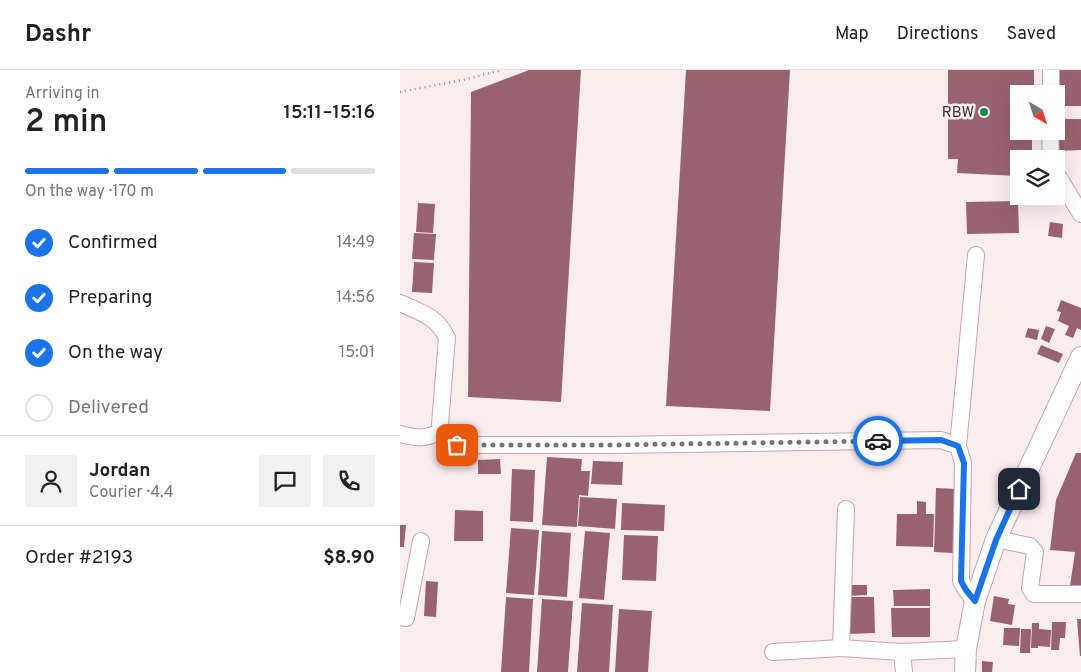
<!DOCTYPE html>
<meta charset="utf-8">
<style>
body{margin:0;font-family:Overpass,sans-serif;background:#f2f2f2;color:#222;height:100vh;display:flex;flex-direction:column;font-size:19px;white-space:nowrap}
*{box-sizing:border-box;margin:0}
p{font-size:16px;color:#767676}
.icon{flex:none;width:28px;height:28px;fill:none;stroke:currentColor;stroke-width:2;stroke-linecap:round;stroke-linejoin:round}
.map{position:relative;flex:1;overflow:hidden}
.drawer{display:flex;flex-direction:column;background:#fff;width:400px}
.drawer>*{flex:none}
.needle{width:32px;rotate:141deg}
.buttons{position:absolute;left:610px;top:15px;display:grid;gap:10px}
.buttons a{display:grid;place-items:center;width:55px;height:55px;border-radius:0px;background:#fff;box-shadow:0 5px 20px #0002;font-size:25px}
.pin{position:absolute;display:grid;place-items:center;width:42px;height:42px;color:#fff;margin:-21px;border-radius:10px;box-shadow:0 2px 8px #0006}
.courier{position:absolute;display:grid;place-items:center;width:50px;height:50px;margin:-25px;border:4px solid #1a73e8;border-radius:50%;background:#fff;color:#222;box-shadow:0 1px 6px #0007}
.overview em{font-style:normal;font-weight:600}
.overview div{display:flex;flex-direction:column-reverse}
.overview{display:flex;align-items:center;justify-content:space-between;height:85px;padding:0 25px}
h1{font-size:32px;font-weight:600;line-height:38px}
.bar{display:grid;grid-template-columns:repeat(4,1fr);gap:8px 5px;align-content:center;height:60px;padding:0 25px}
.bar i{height:6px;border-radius:4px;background:#e0e0e0}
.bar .on{background:#1a73e8}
.bar p{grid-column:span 4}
.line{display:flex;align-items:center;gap:12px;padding:0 25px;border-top:1px solid #e0e0e0}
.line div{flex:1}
.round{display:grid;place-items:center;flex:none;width:52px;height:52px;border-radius:0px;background:#f2f2f2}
ol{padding:0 25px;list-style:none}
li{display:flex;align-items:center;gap:15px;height:55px}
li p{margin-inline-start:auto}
li .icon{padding:5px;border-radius:50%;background:#1a73e8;color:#fff;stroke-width:4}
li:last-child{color:#767676}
li i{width:28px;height:28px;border:2px solid #e0e0e0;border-radius:50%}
header{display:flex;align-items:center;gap:30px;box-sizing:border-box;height:70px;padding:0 25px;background:#fff;border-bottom:1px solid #e0e0e0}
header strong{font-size:24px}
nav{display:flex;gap:28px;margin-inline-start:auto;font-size:18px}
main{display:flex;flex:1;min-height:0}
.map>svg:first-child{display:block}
.building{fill:#986371}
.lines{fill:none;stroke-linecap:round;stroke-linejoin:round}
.minor-casing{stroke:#c7a5ad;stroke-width:18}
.major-casing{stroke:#c7a5ad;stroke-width:22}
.path{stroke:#998b8f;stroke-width:2.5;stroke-dasharray:1 4;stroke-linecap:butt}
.minor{stroke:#fff;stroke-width:16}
.major{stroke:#fff;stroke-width:20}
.done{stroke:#7d6f73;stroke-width:5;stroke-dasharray:0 9}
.route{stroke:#1a73e8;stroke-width:6}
.poi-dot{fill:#0d8d4a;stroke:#fbecf0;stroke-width:2}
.labels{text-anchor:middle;stroke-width:5;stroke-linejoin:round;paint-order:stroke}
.poi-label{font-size:15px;fill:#392c2f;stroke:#fbecf0;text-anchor:end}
</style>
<header>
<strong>Dashr</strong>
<nav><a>Map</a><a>Directions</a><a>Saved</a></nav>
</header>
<main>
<section class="drawer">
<div class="overview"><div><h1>2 min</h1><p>Arriving in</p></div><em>15:11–15:16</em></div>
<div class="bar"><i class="on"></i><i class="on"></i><i class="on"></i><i></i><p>On the way · 170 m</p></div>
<ol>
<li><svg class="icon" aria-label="check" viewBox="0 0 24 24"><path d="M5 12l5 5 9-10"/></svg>Confirmed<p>14:49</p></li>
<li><svg class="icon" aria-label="check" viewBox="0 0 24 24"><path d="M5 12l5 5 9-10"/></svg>Preparing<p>14:56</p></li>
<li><svg class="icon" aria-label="check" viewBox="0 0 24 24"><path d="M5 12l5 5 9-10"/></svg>On the way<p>15:01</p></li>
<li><i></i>Delivered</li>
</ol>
<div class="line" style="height:90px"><a class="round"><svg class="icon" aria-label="person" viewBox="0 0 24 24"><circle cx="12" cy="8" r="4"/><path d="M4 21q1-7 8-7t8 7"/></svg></a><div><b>Jordan</b><p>Courier · 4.4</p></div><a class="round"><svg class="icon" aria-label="chat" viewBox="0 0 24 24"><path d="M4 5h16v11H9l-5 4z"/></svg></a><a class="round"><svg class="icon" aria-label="phone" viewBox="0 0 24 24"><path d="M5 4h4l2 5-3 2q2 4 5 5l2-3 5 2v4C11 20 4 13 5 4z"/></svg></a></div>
<div class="line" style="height:65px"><div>Order #2193</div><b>$8.90</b></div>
</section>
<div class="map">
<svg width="681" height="602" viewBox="0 0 681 602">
<rect width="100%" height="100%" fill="#fbecf0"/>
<g class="building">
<path d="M129 0H181L161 332 68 327 71 22Z"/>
<path d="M286 0H390L370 341 266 336Z"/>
<path d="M548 0H634V24H619V61H632V81H624V89H619V106L557 103 558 89H548Z"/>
<rect x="660" y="0" width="21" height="36"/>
<path d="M658 49H681V80L658 81Z"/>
<path d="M618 131 619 163 567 164 566 132Z"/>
<path d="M18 133 35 134 33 163 16 162Z"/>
<path d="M650 152 663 154 662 168 648 166Z"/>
<path d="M14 163 36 164 34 190 12 189Z"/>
<path d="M14 192 34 193 32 223 12 222Z"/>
<path d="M661 230 681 238V260L677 258 673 268 665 265 669 256 658 251 661 242 657 241Z"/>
<path d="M646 256 655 259 649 273 641 269Z"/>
<path d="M628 258 639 260 637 270 625 267Z"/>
<path d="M641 275 663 284 659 293 637 284Z"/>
<path d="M676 383H681V516H670L675 482 650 480 656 430Z"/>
<path d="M147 387 182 389 181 401H190L188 426 179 425 177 457 142 455Z"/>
<path d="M100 389 101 404H78V390Z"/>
<path d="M193 391 223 392 222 415 191 414Z"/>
<path d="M112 399 135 400 133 452 110 451Z"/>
<path d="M536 418 556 419 553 483 534 482Z"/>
<path d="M180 427 217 429 215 459 178 456Z"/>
<path d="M517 431 526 432V444H534L533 477 496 476 497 444H517Z"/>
<path d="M222 433 265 435 264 461 221 460Z"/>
<path d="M55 440 83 441V471H54Z"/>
<path d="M0 455H6L4 477H0Z"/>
<path d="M111 458 139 460 134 525 106 523Z"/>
<path d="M142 461 171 463 167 527 138 525Z"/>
<path d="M185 461 210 463 204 530 179 528Z"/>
<path d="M224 465 258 466 256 511 222 510Z"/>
<path d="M26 511 38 512 36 547 24 546Z"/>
<path d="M444 515H467V525L444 526Z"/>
<path d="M530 519V536H494L493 520Z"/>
<path d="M594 526 609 529 608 534 615 535 612 555 590 551Z"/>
<path d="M106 527 133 529 129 602H101Z"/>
<path d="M448 527H474L475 563 449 564Z"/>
<path d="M142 529 173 531 168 602H137Z"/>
<path d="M182 533 213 535 209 602H177Z"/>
<path d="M491 538H530V567H492Z"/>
<path d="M219 539 252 541 248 602H215Z"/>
<path d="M677 549H681V586H680Z"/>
<path d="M652 552H666L665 568H660L659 580H651Z"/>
<path d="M632 553H639V559L651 560 650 577 638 576V578H631Z"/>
<path d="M604 558H620L619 576 603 575Z"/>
<path d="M621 559H631L630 583H620Z"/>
<path d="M582 591 593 592 592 602H582Z"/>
</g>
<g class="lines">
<defs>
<g id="minor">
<path d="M651 24V0"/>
<path d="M650 61 651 89"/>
<path d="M656 103 681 144"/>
<path d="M0 233C21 243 37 246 47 268L40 354 46 368 57 375H213L541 370 558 376"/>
<path d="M0 364C20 369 24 369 43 361"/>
<path d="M596 469 630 476 635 482 630 518 634 524H681"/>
<path d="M575 531 566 520 561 511 563 393 558 376 576 185"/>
<path d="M0 547 6 548 21 471"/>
<path d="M441 578 446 439"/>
<path d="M373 582 441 578 502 582 566 579"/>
<path d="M502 582 504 602"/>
</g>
<path id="major" d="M565 602 566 579 575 531 596 469 681 287"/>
</defs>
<use href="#minor" class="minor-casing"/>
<use href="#major" class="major-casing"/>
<path class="path" d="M0 22 67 9 102 0"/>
<use href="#minor" class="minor"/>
<use href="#major" class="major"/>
</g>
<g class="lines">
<path class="done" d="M57 375H212L478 371"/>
<path class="route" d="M478 371 541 370 558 376 564 393 561 511 566 520 575 531 596 470 619 419"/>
</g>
<circle class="poi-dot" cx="584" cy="42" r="5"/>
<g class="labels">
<g class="poi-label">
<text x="574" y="47">RBW</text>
</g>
</g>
</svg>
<div class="buttons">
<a><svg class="needle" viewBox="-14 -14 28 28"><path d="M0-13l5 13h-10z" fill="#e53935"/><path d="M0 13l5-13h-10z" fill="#767676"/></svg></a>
<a><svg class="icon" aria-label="layers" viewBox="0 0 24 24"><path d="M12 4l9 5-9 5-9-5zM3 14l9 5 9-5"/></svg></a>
</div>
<div class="pin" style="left:57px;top:375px;background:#ea580c"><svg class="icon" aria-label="bag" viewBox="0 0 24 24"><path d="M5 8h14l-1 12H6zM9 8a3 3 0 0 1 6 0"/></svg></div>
<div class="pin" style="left:619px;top:419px;background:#1f2937"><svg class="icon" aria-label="home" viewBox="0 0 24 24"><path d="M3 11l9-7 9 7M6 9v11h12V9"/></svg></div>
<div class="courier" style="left:478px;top:371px"><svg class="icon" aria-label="car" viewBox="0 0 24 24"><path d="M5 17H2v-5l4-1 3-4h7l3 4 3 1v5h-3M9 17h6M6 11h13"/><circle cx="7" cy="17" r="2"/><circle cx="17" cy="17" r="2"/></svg></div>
</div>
</main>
